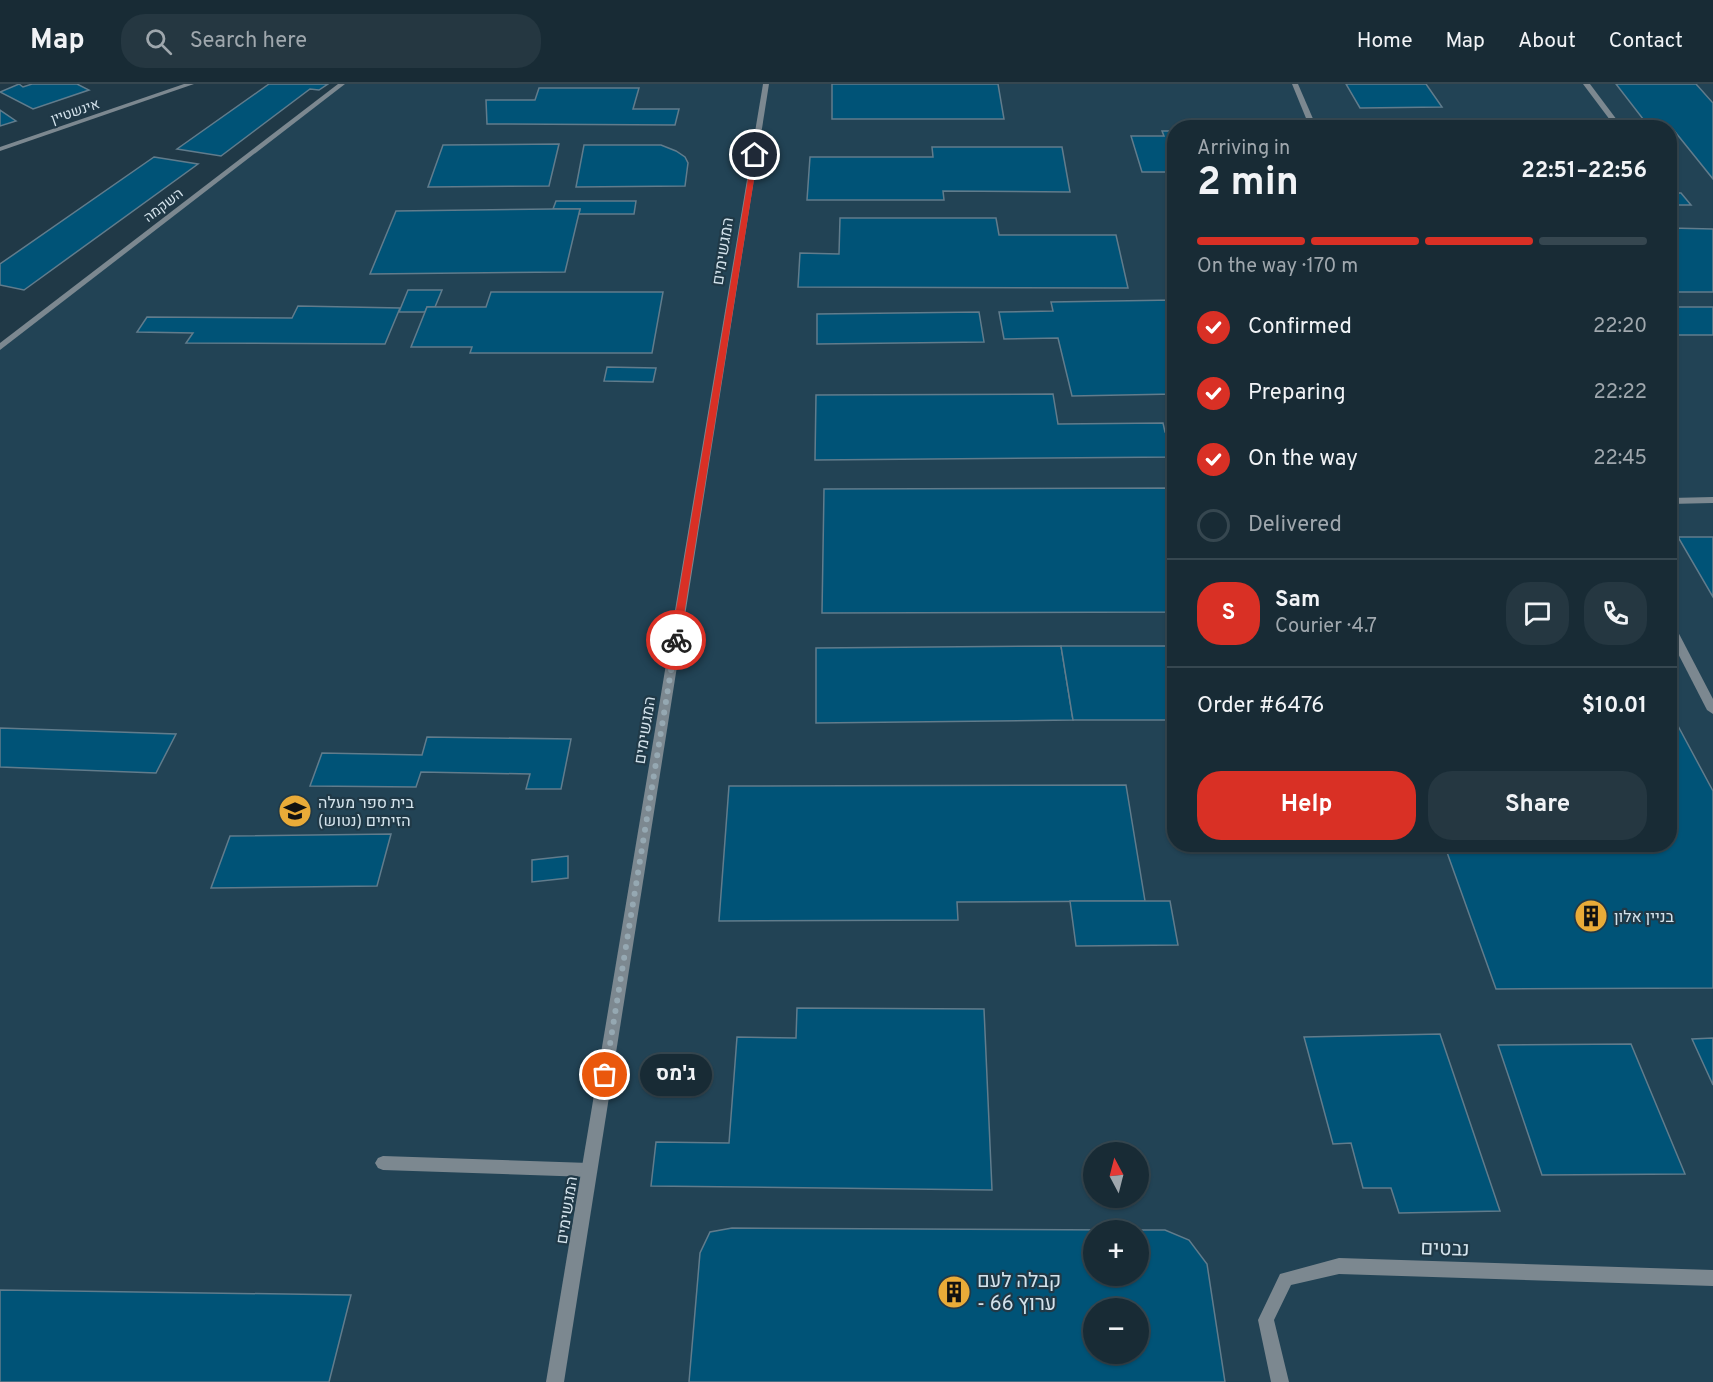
<!DOCTYPE html>
<meta charset="utf-8">
<style>
body{margin:0;font-family:Overpass,Heebo,sans-serif;background:#253741;color:#f1f3f6;height:100vh;display:flex;flex-direction:column;font-size:22px;white-space:nowrap}
*{box-sizing:border-box;margin:0}
p{font-size:20px;color:#9fa7ad}
.icon{flex:none;width:33px;height:33px;fill:none;stroke:currentColor;stroke-width:2;stroke-linecap:round;stroke-linejoin:round}
.map{position:relative;flex:1;overflow:hidden}
.panel{position:absolute;left:1167px;top:36px;width:510px;height:732px;display:flex;flex-direction:column;background:#182b35;border-radius:24px;box-shadow:0 2px 4px #0004,0 0 0 2px #364750}
.panel>*{flex:none}
.needle{width:39px;rotate:353deg}
.tools{position:absolute;left:1083px;top:1058px;display:grid;gap:12px}
.tools a{display:grid;place-items:center;width:66px;height:66px;border-radius:50%;background:#182b35;box-shadow:0 2px 4px #0004,0 0 0 2px #364750;font-size:30px}
.pin{position:absolute;display:grid;place-items:center;width:51px;height:51px;color:#fff;margin:-26px;border:3px solid #fff;border-radius:50%;box-shadow:0 2px 6px #0007}
.courier{position:absolute;display:grid;place-items:center;width:60px;height:60px;margin:-30px;border:4px solid #d93025;border-radius:50%;background:#fff;color:#222;box-shadow:0 2px 8px #0007}
.bubble{position:absolute;height:42px;border-radius:21px;background:#182b35;box-shadow:0 2px 4px #0004,0 0 0 2px #364750;font-size:20px;font-weight:700;line-height:42px;text-align:center}
.summary em{font-style:normal;font-weight:700}
.summary div{display:flex;flex-direction:column-reverse}
.summary{display:flex;align-items:center;justify-content:space-between;height:102px;padding:0 30px}
h1{font-size:39px;font-weight:700;line-height:45px}
.bar{display:grid;grid-template-columns:repeat(4,1fr);gap:9px 6px;align-content:center;height:72px;padding:0 30px}
.bar i{height:8px;border-radius:4px;background:#364750}
.bar .selected{background:#d93025}
.bar p{grid-column:span 4}
.line{display:flex;align-items:center;gap:15px;padding:0 30px;border-top:2px solid #364750}
.line div{flex:1}
.round{display:grid;place-items:center;flex:none;width:63px;height:63px;border-radius:24px;background:#253741}
ol{padding:0 30px;list-style:none}
li{display:flex;align-items:center;gap:18px;height:66px}
li p{margin-inline-start:auto}
li .icon{padding:6px;border-radius:50%;background:#d93025;color:#fff;stroke-width:4}
li:last-child{color:#9fa7ad}
li i{width:33px;height:33px;border:3px solid #364750;border-radius:50%}
.cta{display:flex;gap:12px;margin-top:auto;padding:12px 30px}
.cta a{flex:1;height:69px;border-radius:24px;background:#d93025;color:#fff;font-size:24px;font-weight:700;line-height:69px;text-align:center}
.cta a+a{background:#253741;color:#f1f3f6}
header{display:flex;align-items:center;gap:36px;box-sizing:border-box;height:84px;padding:0 30px;background:#182b35;border-bottom:2px solid #364750}
header strong{font-size:28px}
nav{display:flex;gap:33px;margin-inline-start:auto;font-size:21px}
.search{width:420px;height:54px;background:#253741;display:flex;align-items:center;gap:15px;box-sizing:border-box;padding:0 21px;border-radius:24px;color:#9fa7ad;font-size:22px}
.map>svg:first-child{display:block}
.built{fill:#224355;fill-rule:evenodd}
.building{fill:#005377;stroke:#617c8c;stroke-width:1.5;fill-rule:evenodd}
.lines{fill:none;stroke-linecap:round;stroke-linejoin:round}
.service{fill:#7c8890;fill-rule:evenodd}
.minor{fill:#7c8890;fill-rule:evenodd}
.tertiary{fill:#7c8890;fill-rule:evenodd}
.route{fill:#d93025}
.done{stroke:#95a8b2;stroke-width:6;stroke-dasharray:0 10.8}
.labels{text-anchor:middle;stroke-width:4.5;stroke-linejoin:round;paint-order:stroke}
.far-street-label{font-size:14px;fill:#d4e3ec;stroke:#203947}
.street-label{font-size:16px;fill:#d4e3ec;stroke:#203947}
.poi-label{font-size:16px;fill:#d4e3ec;stroke:#203947;text-anchor:start}
.near-street-label{font-size:20px;fill:#d4e3ec;stroke:#203947}
.near-poi-label{font-size:20px;fill:#d4e3ec;stroke:#203947;text-anchor:start}
</style>
<header>
<strong>Map</strong>
<div class="search"><svg class="icon" aria-label="search" viewBox="0 0 24 24"><circle cx="10" cy="10" r="6"/><path d="M15 15l6 6"/></svg>Search here</div>
<nav><a>Home</a><a>Map</a><a>About</a><a>Contact</a></nav>
</header>
<div class="map">
<svg width="1713" height="1298" viewBox="0 0 1713 1298">
<rect width="100%" height="100%" fill="#203947"/>
<path class="built" d="M342 0H1713V1298H0V263ZM1174 44H1670V760H1174ZM1094 1068H1138V1113H1094ZM1094 1146H1138V1191H1094ZM1094 1224H1138V1269H1094Z"/>
<g class="building">
<path d="M19 0 23 3 32 0H77L89 6 33 25 0 8Z"/>
<path d="M269 0H328L319 6 310 5 221 72 177 65Z"/>
<path d="M832 0H998L1004 35H832Z"/>
<path d="M1346 0H1426L1442 23 1360 24Z"/>
<path d="M1616 0H1696L1713 19V95L1672 44H1650Z"/>
<path d="M539 4H639L633 25H679L675 41 487 40 486 16H535Z"/>
<path d="M0 26 16 37 0 42Z"/>
<path d="M1367 35H1445L1450 44H1371Z"/>
<path d="M1482 37H1573L1578 44H1486Z"/>
<path d="M1162 47H1174V88H1142L1131 52H1164Z"/>
<path d="M559 60 549 102 428 103 443 61Z"/>
<path d="M584 61H661L676 67 685 73 688 79 685 102 576 103Z"/>
<path d="M932 63H1062L1070 108 943 107 944 116H807L810 73H933Z"/>
<path d="M154 73 198 80 24 206 0 201V180Z"/>
<path d="M1670 109H1681L1691 121H1670Z"/>
<path d="M556 117H636L634 130H579L580 125H553Z"/>
<path d="M553 125H580L565 188 370 190 396 127Z"/>
<path d="M840 134H996L999 151H1116L1128 204 798 203 800 169 839 170Z"/>
<path d="M1670 144 1713 145V208H1670Z"/>
<path d="M408 206H442L435 223H427L425 228H399Z"/>
<path d="M491 208H663L652 269H470L472 263H411L427 223H486Z"/>
<path d="M1174 216V310L1072 312 1058 254 1004 255 999 228 1053 227 1051 218Z"/>
<path d="M298 222 400 224 385 260 186 259 193 249 137 248 147 233 292 234Z"/>
<rect x="1670" y="223" width="43" height="28"/>
<path d="M979 228 984 258 817 260V230Z"/>
<path d="M607 283 656 284 653 298 604 297Z"/>
<path d="M1053 310 1058 340 1163 339 1165 348H1174V373L815 376 816 311Z"/>
<path d="M1174 404V528L822 529 824 405Z"/>
<path d="M1678 453H1713V513Z"/>
<path d="M1061 562 1073 636 816 639V564Z"/>
<path d="M1061 562H1174V636H1073Z"/>
<path d="M1670 627 1713 707V904L1496 905 1444 760H1670Z"/>
<path d="M0 644 176 650 156 689 0 683Z"/>
<path d="M427 653 571 655 561 705H526L530 690 421 688 416 703 310 702 322 669 422 671Z"/>
<path d="M1126 701 1145 817 957 818 958 836 719 837 729 702Z"/>
<path d="M391 750 377 802 211 804 230 752Z"/>
<path d="M568 772V794L532 798V776Z"/>
<path d="M1070 817H1170L1178 861 1076 862Z"/>
<path d="M797 924 984 925 992 1106 651 1102 656 1058 729 1059 737 953 796 954Z"/>
<path d="M1440 950 1500 1127 1399 1129 1391 1104H1363L1351 1059 1333 1060 1304 953Z"/>
<path d="M1713 954V1001L1692 955Z"/>
<path d="M1631 960 1685 1090 1542 1091 1498 961Z"/>
<path d="M732 1144 1116 1146H1094V1191H1138V1146H1165L1189 1156 1207 1180 1225 1298H689L700 1169 710 1148ZM1094 1224H1138V1269H1094Z"/>
<path d="M0 1206 351 1211 329 1298H0Z"/>
</g>
<g class="lines">
<g class="service">
<path d="M1713 413V419L1670 420V414Z"/>
<path d="M1670 540 1676 544 1713 615V630L1707 626 1670 554Z"/>
<path d="M383 1072 589 1079 594 1081 597 1086 594 1091 589 1093 383 1086 378 1084 375 1079 378 1074Z"/>
</g>
<g class="minor">
<path d="M338 0H345L0 266V259Z"/>
<path d="M1292 0H1298L1317 44H1310Z"/>
<path d="M1583 0H1590L1623 44H1616Z"/>
<path d="M1339 1174 1713 1186V1202L1339 1190 1291 1201 1274 1236 1289 1298H1271L1258 1236 1280 1190Z"/>
</g>
<g class="tertiary">
<path d="M184 0H194L0 67V63Z"/>
<path d="M763 0H769L564 1298H546Z"/>
</g>
</g>
<path class="route" d="M755 69 758 71 680 556 676 559 671 556 752 71Z"/>
<g class="lines">
<path class="done" d="M605 991 676 556"/>
</g>
<defs>
<symbol id="school-disc" viewBox="-11 -11 22 22"><circle r="9.5" fill="#e9ab38" stroke="#203947"/><path d="M0-5L7-2L0 1L-7-2ZM-4 1L0 2.5L4 1V4Q0 6-4 4Z" fill="#111"/></symbol>
<symbol id="building-disc" viewBox="-11 -11 22 22"><circle r="9.5" fill="#e9ab38" stroke="#203947"/><path d="M-4-6H4V6H1V3H-1V6H-4ZM-2.5-4.3h1.7v1.8h-1.7ZM.8-4.3h1.7v1.8H.8ZM-2.5-1h1.7V.8h-1.7ZM.8-1h1.7V.8H.8Z" fill="#111"/></symbol>
</defs>
<g fill-rule="evenodd">
<use href="#school-disc" x="276" y="708" width="38" height="38"/>
<use href="#building-disc" x="1572" y="813" width="38" height="38"/>
<use href="#building-disc" x="935" y="1189" width="38" height="38"/>
</g>
<g class="labels">
<g class="far-street-label">
<text transform="translate(75 27) rotate(-19)" y="5">אינשטיין</text>
<text transform="translate(163 121) rotate(-38)" y="5">השקמה</text>
</g>
<g class="street-label">
<text transform="translate(722 167) rotate(-81)" y="6">המגשימים</text>
<text transform="translate(644 646) rotate(-81)" y="6">המגשימים</text>
<text transform="translate(566 1126) rotate(-81)" y="6">המגשימים</text>
</g>
<g class="poi-label">
<text x="318" y="724">בית ספר מעלה<tspan x="318" dy="18">הזיתים (נטוש)</tspan></text>
<text x="1614" y="838">בניין אלון</text>
</g>
<g class="near-street-label">
<text transform="translate(1445 1164) rotate(2)" y="7">נבטים</text>
</g>
<g class="near-poi-label">
<text x="977" y="1203">קבלה לעם<tspan x="977" dy="23">- ערוץ 66</tspan></text>
</g>
</g>
</svg>
<div class="tools">
<a><svg class="needle" viewBox="-14 -14 28 28"><path d="M0-13l5 13h-10z" fill="#e53935"/><path d="M0 13l5-13h-10z" fill="#9fa7ad"/></svg></a>
<a>+</a>
<a>−</a>
</div>
<div class="pin" style="left:605px;top:991px;background:#ea580c"><svg class="icon" aria-label="bag" viewBox="0 0 24 24"><path d="M5 8h14l-1 12H6zM9 8a3 3 0 0 1 6 0"/></svg></div>
<div class="pin" style="left:755px;top:71px;background:#1f2937"><svg class="icon" aria-label="home" viewBox="0 0 24 24"><path d="M3 11l9-7 9 7M6 9v11h12V9"/></svg></div>
<div class="courier" style="left:676px;top:556px"><svg class="icon" aria-label="bike" viewBox="0 0 24 24"><circle cx="6" cy="16" r="4"/><circle cx="18" cy="16" r="4"/><path d="M6 16l4-8h5l3 8M10 8l3 8H6M13 5h3"/></svg></div>
<div class="bubble" style="left:640px;top:970px;width:72px">ג'מס</div>
<section class="panel">
<div class="summary"><div><h1>2 min</h1><p>Arriving in</p></div><em>22:51–22:56</em></div>
<div class="bar"><i class="selected"></i><i class="selected"></i><i class="selected"></i><i></i><p>On the way · 170 m</p></div>
<ol>
<li><svg class="icon" aria-label="check" viewBox="0 0 24 24"><path d="M5 12l5 5 9-10"/></svg>Confirmed<p>22:20</p></li>
<li><svg class="icon" aria-label="check" viewBox="0 0 24 24"><path d="M5 12l5 5 9-10"/></svg>Preparing<p>22:22</p></li>
<li><svg class="icon" aria-label="check" viewBox="0 0 24 24"><path d="M5 12l5 5 9-10"/></svg>On the way<p>22:45</p></li>
<li><i></i>Delivered</li>
</ol>
<div class="line" style="height:108px"><b class="round" style="background:#d93025;color:#fff">S</b><div><b>Sam</b><p>Courier · 4.7</p></div><a class="round"><svg class="icon" aria-label="chat" viewBox="0 0 24 24"><path d="M4 5h16v11H9l-5 4z"/></svg></a><a class="round"><svg class="icon" aria-label="phone" viewBox="0 0 24 24"><path d="M5 4h4l2 5-3 2q2 4 5 5l2-3 5 2v4C11 20 4 13 5 4z"/></svg></a></div>
<div class="line" style="height:78px"><div>Order #6476</div><b>$10.01</b></div>
<div class="cta"><a>Help</a><a>Share</a></div>
</section>
</div>
